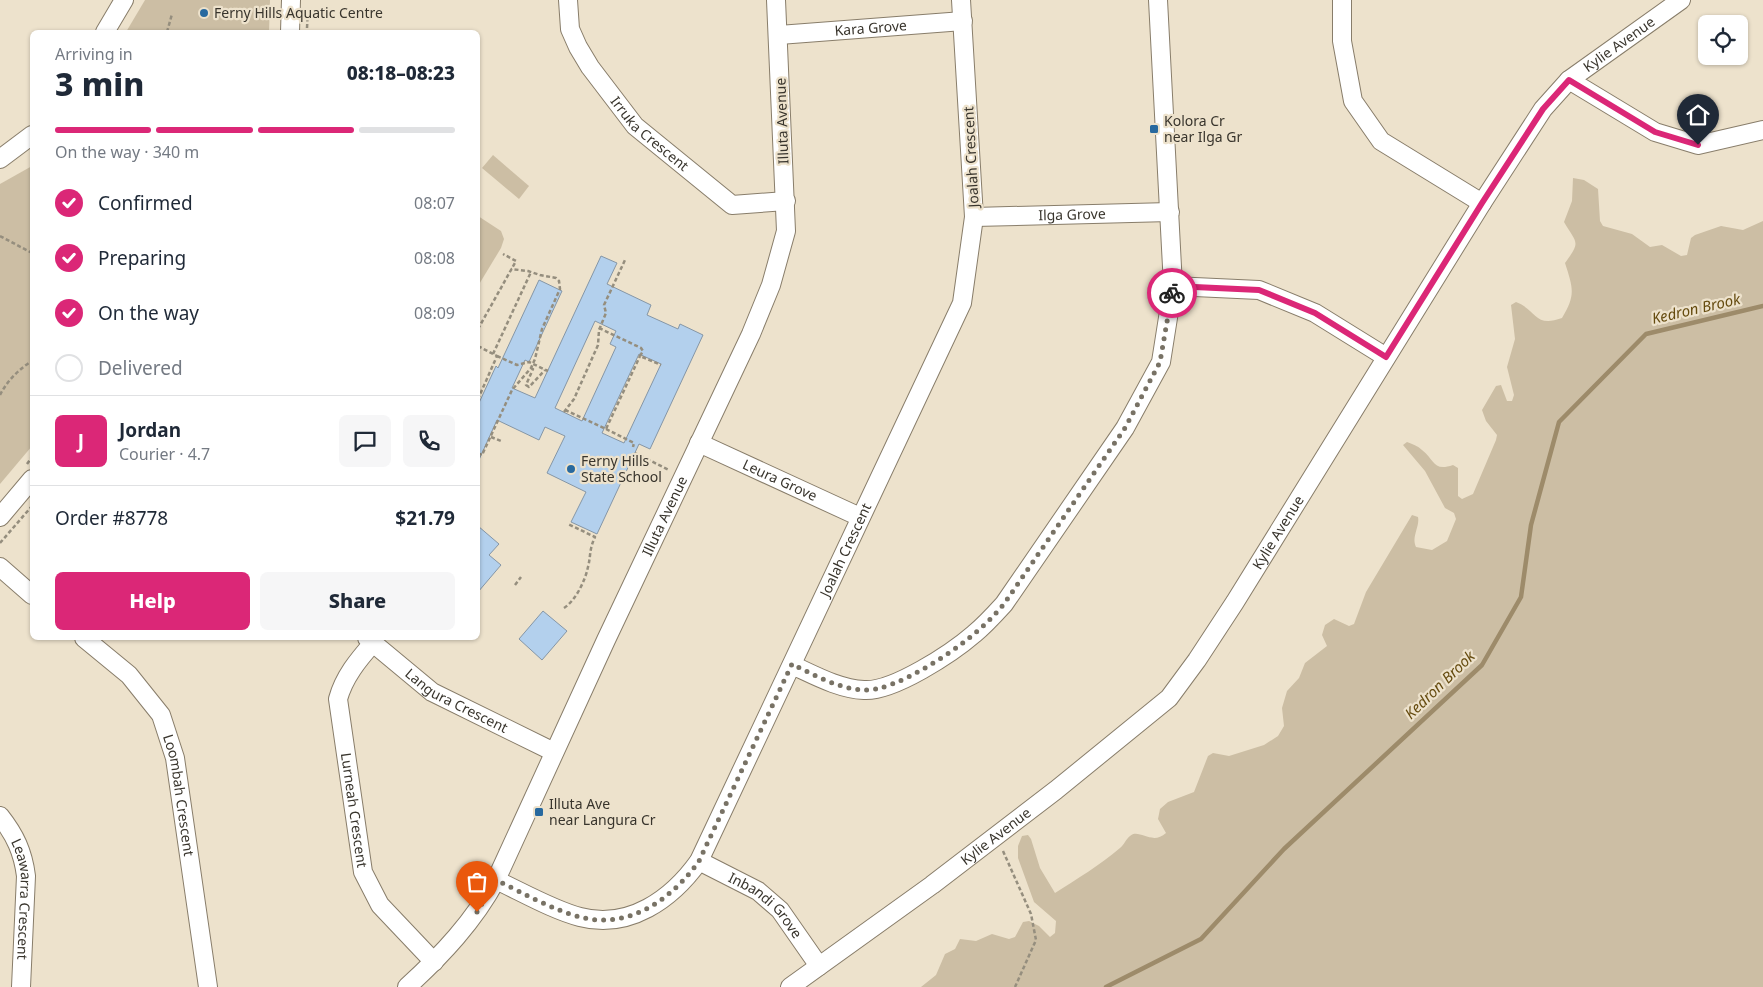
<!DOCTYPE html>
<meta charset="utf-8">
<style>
body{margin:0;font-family:"Noto Sans",sans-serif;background:#f6f6f7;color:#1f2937;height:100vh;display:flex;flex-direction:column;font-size:19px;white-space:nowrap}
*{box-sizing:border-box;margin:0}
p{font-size:16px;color:#747a83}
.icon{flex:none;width:28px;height:28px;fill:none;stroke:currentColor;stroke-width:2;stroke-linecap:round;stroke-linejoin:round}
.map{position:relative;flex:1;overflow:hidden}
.details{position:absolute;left:30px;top:30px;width:450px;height:610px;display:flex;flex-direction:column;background:#fff;border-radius:8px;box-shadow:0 1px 4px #0004}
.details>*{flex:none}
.fabs{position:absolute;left:1698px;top:15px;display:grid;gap:10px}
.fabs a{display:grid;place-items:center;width:50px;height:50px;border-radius:8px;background:#fff;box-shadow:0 1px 4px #0004;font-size:25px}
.pin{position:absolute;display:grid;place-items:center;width:42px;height:42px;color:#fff;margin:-51px -21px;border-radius:50% 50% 50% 0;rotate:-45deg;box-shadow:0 0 5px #0007}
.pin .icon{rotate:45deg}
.courier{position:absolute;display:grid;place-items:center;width:50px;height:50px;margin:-25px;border:4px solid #db2777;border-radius:50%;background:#fff;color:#222;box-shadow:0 1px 6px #0007}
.overview em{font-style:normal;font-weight:800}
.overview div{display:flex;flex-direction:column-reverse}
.overview{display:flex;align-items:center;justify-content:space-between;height:85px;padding:0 25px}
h1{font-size:32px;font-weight:800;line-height:38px}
.bar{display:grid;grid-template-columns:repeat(4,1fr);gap:8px 5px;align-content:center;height:60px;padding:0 25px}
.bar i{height:6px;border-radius:4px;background:#e0e1e3}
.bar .active{background:#db2777}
.bar p{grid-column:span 4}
.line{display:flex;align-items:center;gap:12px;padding:0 25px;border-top:1px solid #e0e1e3}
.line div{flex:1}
.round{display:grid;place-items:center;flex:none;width:52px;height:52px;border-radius:8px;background:#f6f6f7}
ol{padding:0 25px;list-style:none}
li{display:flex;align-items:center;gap:15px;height:55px}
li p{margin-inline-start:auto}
li .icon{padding:5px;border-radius:50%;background:#db2777;color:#fff;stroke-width:4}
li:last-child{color:#747a83}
li i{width:28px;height:28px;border:2px solid #e0e1e3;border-radius:50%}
.action{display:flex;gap:10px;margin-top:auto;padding:10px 25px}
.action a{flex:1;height:58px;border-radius:8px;background:#db2777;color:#fff;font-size:20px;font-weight:800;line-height:58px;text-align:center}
.action a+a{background:#f6f6f7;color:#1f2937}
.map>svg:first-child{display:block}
.green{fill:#ccbea4}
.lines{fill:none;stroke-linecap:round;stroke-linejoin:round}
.stream{stroke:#9d8b6a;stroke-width:4.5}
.building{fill:#b3d0ed;stroke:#8596a6;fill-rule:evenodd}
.minor-casing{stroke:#887d6a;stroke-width:20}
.path{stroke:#958e7e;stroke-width:2.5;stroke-dasharray:4 2.5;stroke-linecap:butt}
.minor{stroke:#fff;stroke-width:18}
.done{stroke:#787265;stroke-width:5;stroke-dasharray:0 9}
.route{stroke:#db2777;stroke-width:6}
.poi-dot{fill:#28699f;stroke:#ede2cc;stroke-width:2}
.labels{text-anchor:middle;stroke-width:4.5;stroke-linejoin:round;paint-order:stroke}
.poi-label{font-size:14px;fill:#39352d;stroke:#ede2cc;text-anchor:start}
.street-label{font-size:14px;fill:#39352d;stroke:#ede2cc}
.water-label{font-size:15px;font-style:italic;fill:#654b0f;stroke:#ede2cc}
</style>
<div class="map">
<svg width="1763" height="987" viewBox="0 0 1763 987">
<rect width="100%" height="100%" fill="#ede2cc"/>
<g class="green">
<path d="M145 0H270L269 32H126Z"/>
<path d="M493 155 529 186 519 199 482 168Z"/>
<path d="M32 166V446L0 484V184Z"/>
<path d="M1573 178 1584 180 1598 189 1600 221 1603 226 1632 234 1650 247 1662 245 1681 256 1687 255 1691 238 1695 235 1721 226 1743 230 1763 221V987H921L936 975 945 954 955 949 960 939 976 941 992 934 1009 939 1015 937 1023 922 1029 921 1039 926 1050 937 1055 933 1056 921 1034 902 1018 858V846L1022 836 1028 835 1031 839 1040 868 1055 893C1077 879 1100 865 1120 848 1124 845 1126 839 1130 836 1139 828 1152 846 1166 833L1158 819 1160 809 1168 802 1194 792 1208 756 1213 753 1229 756 1264 745 1278 736 1284 726 1282 708 1287 691 1299 678 1305 663 1327 646 1322 635 1325 625 1334 619 1349 626 1354 624 1366 592 1412 515 1418 517C1420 527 1411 537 1416 547L1432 550 1447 541 1456 519 1454 513 1445 508 1425 471 1403 445 1407 442C1412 444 1418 446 1422 450 1435 460 1433 472 1453 465L1458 468V496L1462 499 1473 494 1496 440 1497 435 1486 421 1482 410 1496 386 1501 385 1507 401H1512L1514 395 1507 367 1515 339 1511 305 1516 302C1537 310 1534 328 1562 318 1576 295 1573 288 1565 263 1581 241 1577 244 1564 222L1572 201Z"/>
<path d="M478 216 501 231 504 239 501 248 478 286Z"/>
</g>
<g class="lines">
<path class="stream" d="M1106 987 1201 939 1284 849 1482 665 1521 597 1531 525 1559 422 1646 334 1763 306"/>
</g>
<g class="building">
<path d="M601 256 617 263 607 284 651 305 647 315 678 329 680 324 703 335 650 449 639 444 597 534 571 522 586 492 547 473 565 436 545 427 539 440 497 420 478 462V405L496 366 498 368 539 280 562 291 529 362 525 360 512 388 535 398ZM595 321 616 331 610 344 616 347 582 421 555 408ZM639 354 661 364 624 443 602 433Z"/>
<path d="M478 526 499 544 489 555 501 565 478 592Z"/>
<path d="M543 611 567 631 542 660 519 639Z"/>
</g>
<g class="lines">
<defs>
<g id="minor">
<path id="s1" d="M568 0 570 29 578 47 590 67 635 126 732 205 786 201"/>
<path d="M1342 0V41L1353 101 1381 141 1482 203"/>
<path d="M105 32 124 0"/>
<path d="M290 32 291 0"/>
<path id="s2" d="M779 35 963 21"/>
<path d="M1569 80 1655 132 1698 145 1763 130"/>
<path d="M0 159 32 135"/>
<path id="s3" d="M974 217 1170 212"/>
<path d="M1173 286 1259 290 1315 313 1386 357"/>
<path id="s4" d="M699 443 860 517"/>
<path d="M0 517 32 479"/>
<path d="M0 567 32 595"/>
<path id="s5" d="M84 638 129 675 161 715 175 758 208 987"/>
<path id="s6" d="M367 638 432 692 554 752"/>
<path id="s7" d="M373 643C358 660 344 677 338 699L363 872 380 905 434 962"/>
<path d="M792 665C814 675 839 689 864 690 893 692 952 653 974 634 985 625 994 615 1004 604L1125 428 1161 362 1173 286 1158 0"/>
<path id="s8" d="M0 816C15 835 23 852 26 876L21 987"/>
<path id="s9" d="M699 861 758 891 780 910 819 966"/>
<path id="s10" d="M496 880C522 892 553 910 580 917 629 930 672 899 699 861L962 303 974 217 961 0"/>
<path id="s11" d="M407 987C442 955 474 921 496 880L606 640 751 334 771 285 786 231 776 0"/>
<path id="s12" d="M790 987 932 885 1056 790 1169 698 1197 660 1235 602 1482 203 1543 109 1569 80 1681 0"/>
</g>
</defs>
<use href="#minor" class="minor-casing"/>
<g class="path">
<path d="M307 28 308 9"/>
<path d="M167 32 172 14"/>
<path d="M0 236 32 253"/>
<path d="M599 328 641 348 643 351 640 356 661 365"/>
<path d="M478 329 516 261 503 254"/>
<path d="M478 346 497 356 478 399"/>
<path d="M493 354 531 272"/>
<path d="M497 356 517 365 529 362 548 371"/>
<path d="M531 368 533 369 526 385 529 387 545 370"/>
<path d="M0 395C7 381 19 369 32 361"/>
<path d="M565 410 606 429 640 356"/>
<path d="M564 412 574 399 598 345 599 330 606 313 604 305 625 260"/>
<path d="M606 429 634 443 633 447"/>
<path d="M491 437 501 441"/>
<path d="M478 453 482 455 512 390 531 368 535 359 542 329 560 289 559 281 556 278 540 275 528 271 511 269"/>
<path d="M635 453 669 470"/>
<path d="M27 464 32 457"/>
<path d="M0 543 32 506"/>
<path d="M515 585 521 577"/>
<path d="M564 608C576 600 585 581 588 567 591 555 589 550 595 537L568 524"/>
<path d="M1003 851 1031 914 1036 940 1015 987"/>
</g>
<use href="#minor" class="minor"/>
</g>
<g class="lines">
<path class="done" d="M477 912 496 880C521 892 553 910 580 917 629 930 672 899 699 861L792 664C814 675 839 689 864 690 893 692 952 653 974 634 985 625 995 615 1004 604L1125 428 1160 362 1172 293"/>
<path class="route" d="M1172 293 1173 286 1259 290 1315 313 1386 357 1482 203 1543 109 1569 80 1655 132 1698 145"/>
</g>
<g class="poi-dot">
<circle cx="204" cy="13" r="5"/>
<rect x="1149" y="124" width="10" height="10" rx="2.5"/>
<circle cx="571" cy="469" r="5"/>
<rect x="534" y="807" width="10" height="10" rx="2.5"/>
</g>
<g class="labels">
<g class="poi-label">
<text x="214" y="18">Ferny Hills Aquatic Centre</text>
<text x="1164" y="126">Kolora Cr<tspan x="1164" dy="16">near Ilga Gr</tspan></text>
<text x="581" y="466">Ferny Hills<tspan x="581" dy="16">State School</tspan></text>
<text x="549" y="809">Illuta Ave<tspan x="549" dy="16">near Langura Cr</tspan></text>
</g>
<g class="street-label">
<text dy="5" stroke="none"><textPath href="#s2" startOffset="92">Kara Grove</textPath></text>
<text dy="5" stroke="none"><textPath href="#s12" startOffset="1275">Kylie Avenue</textPath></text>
<text transform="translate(782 121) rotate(-92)" y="5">Illuta Avenue</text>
<text dy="5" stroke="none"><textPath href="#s1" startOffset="162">Irruka Crescent</textPath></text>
<text transform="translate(971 157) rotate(-93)" y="5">Joalah Crescent</text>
<text dy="5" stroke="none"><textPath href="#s3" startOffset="98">Ilga Grove</textPath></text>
<text dy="5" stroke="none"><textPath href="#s4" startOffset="89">Leura Grove</textPath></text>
<text dy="5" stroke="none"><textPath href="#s11" startOffset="541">Illuta Avenue</textPath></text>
<text dy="5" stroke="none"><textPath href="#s12" startOffset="675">Kylie Avenue</textPath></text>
<text dy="5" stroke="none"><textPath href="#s10" startOffset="576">Joalah Crescent</textPath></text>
<text dy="5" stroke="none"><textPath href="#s6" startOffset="110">Langura Crescent</textPath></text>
<text dy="5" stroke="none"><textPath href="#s5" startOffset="192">Loombah Crescent</textPath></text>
<text dy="5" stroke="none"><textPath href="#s7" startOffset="179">Lurneah Crescent</textPath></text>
<text dy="5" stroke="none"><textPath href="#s12" startOffset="255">Kylie Avenue</textPath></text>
<text dy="5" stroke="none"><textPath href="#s8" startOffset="89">Leawarra Crescent</textPath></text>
<text dy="5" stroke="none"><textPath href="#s9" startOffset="81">Inbandi Grove</textPath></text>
</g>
<g class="water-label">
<text transform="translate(1696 309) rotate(-13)" y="5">Kedron Brook</text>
<text transform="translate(1440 685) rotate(-44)" y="5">Kedron Brook</text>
</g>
</g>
</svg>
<div class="fabs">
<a><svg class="icon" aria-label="locate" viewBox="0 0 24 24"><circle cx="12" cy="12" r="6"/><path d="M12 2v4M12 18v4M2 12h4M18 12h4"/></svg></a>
</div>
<div class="pin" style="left:477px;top:912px;background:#ea580c"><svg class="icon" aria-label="bag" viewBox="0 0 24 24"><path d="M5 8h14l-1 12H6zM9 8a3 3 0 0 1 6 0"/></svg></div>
<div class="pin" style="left:1698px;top:145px;background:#1f2937"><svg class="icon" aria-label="home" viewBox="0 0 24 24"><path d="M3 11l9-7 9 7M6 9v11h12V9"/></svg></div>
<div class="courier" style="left:1172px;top:293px"><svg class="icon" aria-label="bike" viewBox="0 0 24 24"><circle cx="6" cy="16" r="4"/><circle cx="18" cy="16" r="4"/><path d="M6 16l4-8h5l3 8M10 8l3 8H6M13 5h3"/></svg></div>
<section class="details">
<div class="overview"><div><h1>3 min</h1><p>Arriving in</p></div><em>08:18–08:23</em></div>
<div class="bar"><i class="active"></i><i class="active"></i><i class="active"></i><i></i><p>On the way · 340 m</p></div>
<ol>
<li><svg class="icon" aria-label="check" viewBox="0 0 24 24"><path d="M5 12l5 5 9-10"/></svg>Confirmed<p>08:07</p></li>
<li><svg class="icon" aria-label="check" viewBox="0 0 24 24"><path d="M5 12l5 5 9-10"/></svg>Preparing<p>08:08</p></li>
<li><svg class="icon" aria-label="check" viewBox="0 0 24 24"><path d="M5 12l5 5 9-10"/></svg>On the way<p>08:09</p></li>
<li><i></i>Delivered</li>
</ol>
<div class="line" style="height:90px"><b class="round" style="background:#db2777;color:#fff">J</b><div><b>Jordan</b><p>Courier · 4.7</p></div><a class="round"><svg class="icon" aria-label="chat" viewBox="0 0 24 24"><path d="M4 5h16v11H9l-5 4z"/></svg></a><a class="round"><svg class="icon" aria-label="phone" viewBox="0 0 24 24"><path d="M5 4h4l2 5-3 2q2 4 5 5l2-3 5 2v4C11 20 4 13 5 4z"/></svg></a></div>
<div class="line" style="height:65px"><div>Order #8778</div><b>$21.79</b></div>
<div class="action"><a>Help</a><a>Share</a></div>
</section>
</div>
